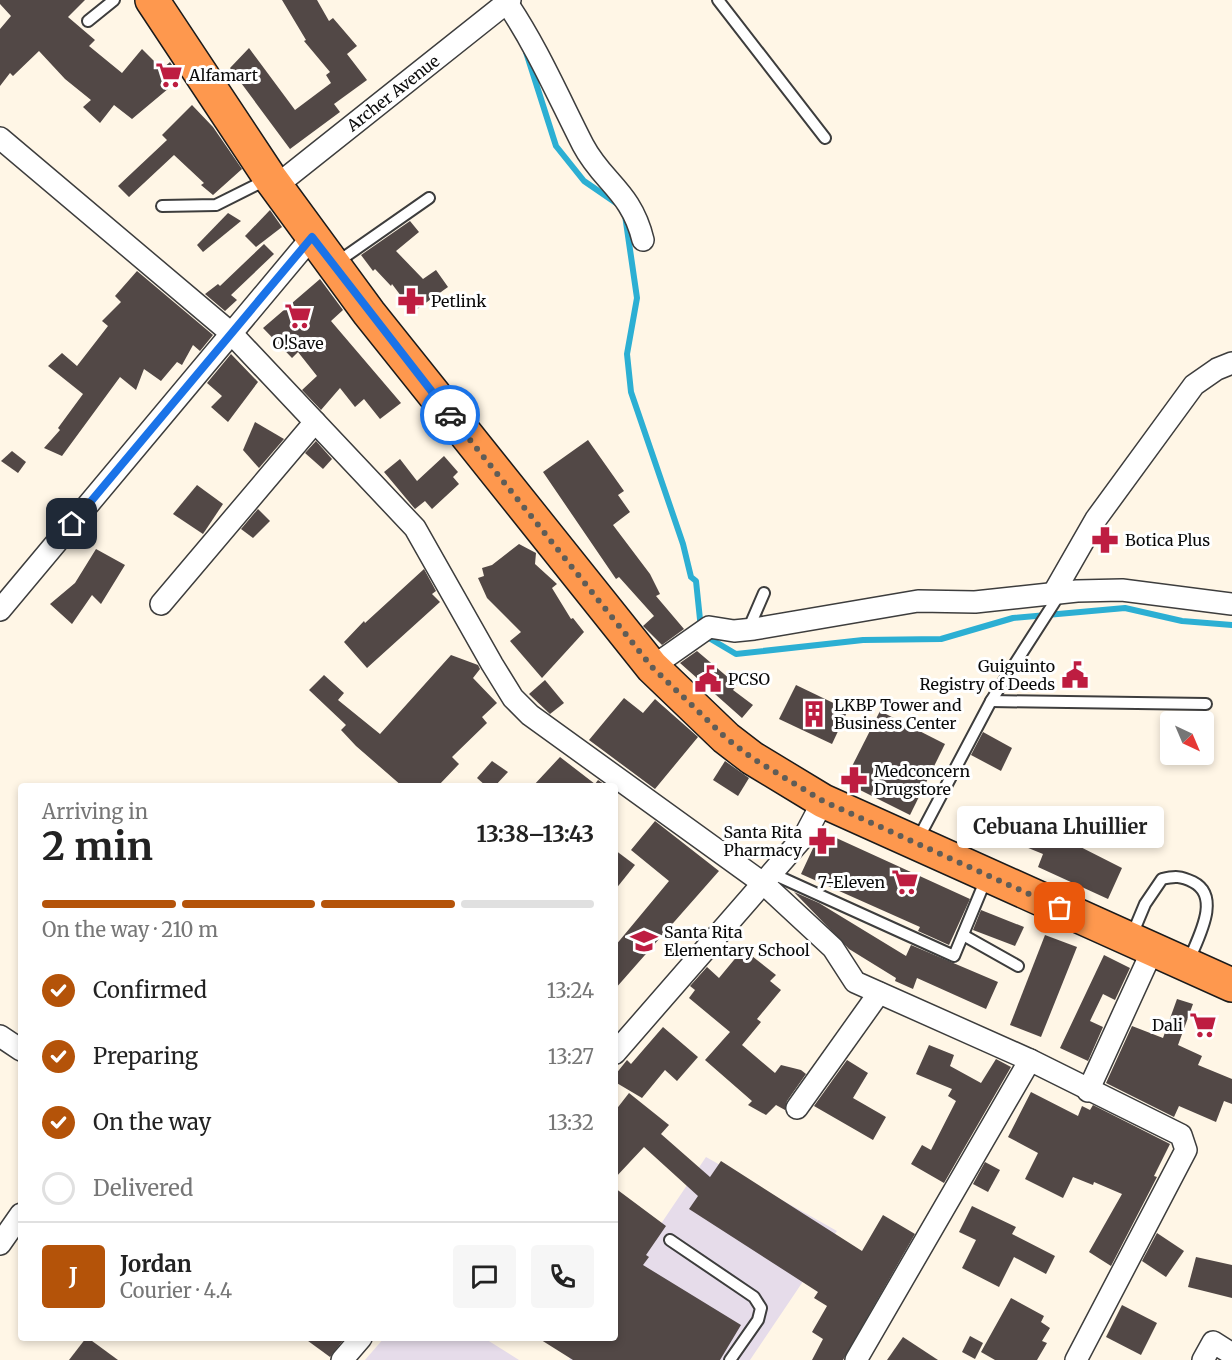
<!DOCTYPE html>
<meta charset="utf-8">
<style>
body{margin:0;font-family:Merriweather,serif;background:#f6f6f6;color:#222;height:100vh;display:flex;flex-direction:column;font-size:22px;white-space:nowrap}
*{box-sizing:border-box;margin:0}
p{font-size:20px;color:#767676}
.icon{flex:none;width:33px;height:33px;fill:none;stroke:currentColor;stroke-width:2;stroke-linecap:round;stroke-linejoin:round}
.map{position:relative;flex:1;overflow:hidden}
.panel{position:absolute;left:18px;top:783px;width:600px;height:558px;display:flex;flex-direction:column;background:#fff;border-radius:6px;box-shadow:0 3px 9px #0003}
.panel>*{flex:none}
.needle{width:39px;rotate:136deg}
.fabs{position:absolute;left:1160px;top:711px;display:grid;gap:12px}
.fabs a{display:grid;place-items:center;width:54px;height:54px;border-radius:6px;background:#fff;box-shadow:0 3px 9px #0003;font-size:30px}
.pin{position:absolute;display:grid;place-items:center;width:51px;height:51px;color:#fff;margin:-26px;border-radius:12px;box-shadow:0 3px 9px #0006}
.courier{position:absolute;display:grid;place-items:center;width:60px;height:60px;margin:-30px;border:4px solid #1a73e8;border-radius:50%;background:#fff;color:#222;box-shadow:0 2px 8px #0007}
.bubble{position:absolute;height:42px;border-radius:6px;background:#fff;box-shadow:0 3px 9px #0003;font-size:20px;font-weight:700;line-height:42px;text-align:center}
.overview em{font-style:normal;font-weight:700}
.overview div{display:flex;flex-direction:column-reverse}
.overview{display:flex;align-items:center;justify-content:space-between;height:102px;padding:0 24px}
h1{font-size:39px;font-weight:700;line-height:45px}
.bar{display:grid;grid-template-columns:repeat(4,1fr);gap:9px 6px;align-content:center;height:72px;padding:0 24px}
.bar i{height:8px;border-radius:4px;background:#e0e0e0}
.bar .current{background:#b45309}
.bar p{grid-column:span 4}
.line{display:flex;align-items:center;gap:15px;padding:0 24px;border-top:2px solid #e0e0e0}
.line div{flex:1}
.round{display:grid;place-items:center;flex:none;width:63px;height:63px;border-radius:6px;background:#f6f6f6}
ol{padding:0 24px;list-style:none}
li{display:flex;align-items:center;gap:18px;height:66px}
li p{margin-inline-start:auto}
li .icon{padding:6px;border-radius:50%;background:#b45309;color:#fff;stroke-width:4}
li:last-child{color:#767676}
li i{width:33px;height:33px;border:3px solid #e0e0e0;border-radius:50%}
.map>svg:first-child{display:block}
.industrial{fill:#e6dcea}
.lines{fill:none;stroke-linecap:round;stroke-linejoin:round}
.stream{stroke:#2cafd3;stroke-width:6}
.building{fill:#524846}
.service-casing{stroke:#3d3d3d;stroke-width:14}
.minor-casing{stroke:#3d3d3d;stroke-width:24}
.trunk-casing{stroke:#1b1b1b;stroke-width:36}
.service{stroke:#fff;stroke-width:10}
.minor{stroke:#fff;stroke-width:21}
.trunk{stroke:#fe984e;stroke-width:33}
.done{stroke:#605d57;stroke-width:6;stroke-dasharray:0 10.8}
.route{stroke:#1a73e8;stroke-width:8}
.labels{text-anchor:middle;stroke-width:6;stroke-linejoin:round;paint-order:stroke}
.poi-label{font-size:16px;fill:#0a0a0a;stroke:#fff;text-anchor:start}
.street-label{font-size:16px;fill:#0a0a0a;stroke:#fff}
</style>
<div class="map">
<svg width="1232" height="1360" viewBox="0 0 1232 1360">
<rect width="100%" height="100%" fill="#fff6e6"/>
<g class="industrial">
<path d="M706 1157 837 1231 750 1360H569L584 1338H615V1292Z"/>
<path d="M384 1338H484L519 1360H365Z"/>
</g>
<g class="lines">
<g class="stream">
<path d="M526 52 556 146 584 181 619 205"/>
<path d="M625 215 637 298 627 354 631 392 683 544 691 577 696 581 701 629 709 638 736 654 863 640 941 639 1013 618 1125 608 1182 621 1232 625"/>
</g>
</g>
<g class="building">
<path d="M0 0H85L68 17 95 40 89 46 122 73 142 49 162 69 170 62 181 78 132 119 114 105 100 123 83 107 91 100 65 79 39 51 13 76 10 73 0 86V29L11 16 0 4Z"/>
<path d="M282 0H317L329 21 333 18 357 46 347 54 367 80 334 104 340 112 290 149 230 68 249 48 295 110 331 83 326 75 330 72 304 41 306 40Z"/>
<path d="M192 105 213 127 242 169 213 195 201 185 204 183 174 155 129 197 118 186 167 140 162 135Z"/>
<path d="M270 210 282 227 256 247 245 236Z"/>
<path d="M228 213 241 221 203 252 197 245Z"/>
<path d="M410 221 419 232 396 251 423 279 436 270 448 287 413 312 392 284 391 286 375 269 373 271 361 255Z"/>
<path d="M264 244 274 254 231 295 237 300 225 311 205 294 218 284 220 286Z"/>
<path d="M137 271 213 335 200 351 193 345 182 365 177 362 161 381 144 369 136 390 120 377 62 456 44 448 60 430 58 428 83 394 48 366 62 353 77 366 108 326 102 321 121 302 115 296Z"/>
<path d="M320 279 343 310 331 321 401 403 380 419 364 399 355 407 340 388 321 410 302 390 317 376 298 352 292 358 263 328Z"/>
<path d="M231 354 258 382 228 422 211 407 222 396 207 383Z"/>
<path d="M255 422 284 439 259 468 243 450Z"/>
<path d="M588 440 624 491 618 495 630 512 613 525 650 574 660 594 656 596 684 629 662 645 643 626 654 616 619 577 616 579 543 472Z"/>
<path d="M316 441 332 459 323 469 305 453Z"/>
<path d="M12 451 26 462 18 473 1 461Z"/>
<path d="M444 456 458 472 453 477 459 484 432 509 425 501 415 509 384 472 400 459 417 481Z"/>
<path d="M197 485 223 504 203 534 173 514Z"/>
<path d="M258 509 270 521 253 538 241 529Z"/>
<path d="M519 544 536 553 535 564 557 584 552 588 571 619 573 618 584 632 542 678 510 641 521 632 487 598 478 578 484 576 482 568 492 565Z"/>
<path d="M96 549 125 565 101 604 92 595 72 624 50 604 75 583Z"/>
<path d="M424 569 436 591 432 594 440 602 367 668 344 642 364 621 365 623Z"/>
<path d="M697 651 737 685 733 690 753 705 742 718 680 663Z"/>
<path d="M451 655 478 665 480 669 473 678 497 703 482 717 487 723 452 757 459 764 438 786H402L356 746 341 730 346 725 309 690 324 675 344 693 338 700 380 734Z"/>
<path d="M545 680 564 703 550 714 529 694Z"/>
<path d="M796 685 848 710 832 744 779 719Z"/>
<path d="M624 698 643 713 655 699 698 737 655 789 589 740Z"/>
<path d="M880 711 945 744 910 815 844 782Z"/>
<path d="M983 732 1012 748 1001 771 971 755Z"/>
<path d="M560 757 595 784 598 780 607 786H533Z"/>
<path d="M492 761 508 772 495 786H486L477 778Z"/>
<path d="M725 761 749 778 738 796 713 780Z"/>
<path d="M1024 818 1050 828 1049 831 1122 868 1108 899 1038 867 1043 854 1016 843Z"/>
<path d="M655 821 719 871 615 989V946L669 881 631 850Z"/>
<path d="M821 831 970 899 949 945 918 931 920 927 801 874Z"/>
<path d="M615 850 635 865 615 890Z"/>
<path d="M794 892 819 903 906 956 911 945 998 982 986 1009 917 978 913 989 895 981 896 978 849 949Z"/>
<path d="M981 910 1024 927 1015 946 973 930Z"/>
<path d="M1045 935 1077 947 1041 1037 1010 1025Z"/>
<path d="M743 949 776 975 770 981 781 990 757 1019 761 1022 742 1045 775 1073 781 1065 801 1070 806 1074 787 1101 785 1110 776 1105 766 1115 748 1105 752 1101 705 1060 730 1032 689 998 695 990 690 986 707 967 719 978Z"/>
<path d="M1104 955 1130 968 1115 1000 1103 994 1090 1021 1103 1027 1088 1061 1060 1048Z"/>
<path d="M1177 999 1193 1004 1178 1045 1202 1056 1198 1065 1232 1079V1104L1224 1101 1216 1122 1179 1106 1174 1117 1106 1083 1132 1026 1163 1038Z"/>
<path d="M663 1027 698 1057 677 1081 665 1070 642 1098 615 1082V1075L627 1060 631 1064Z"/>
<path d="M929 1045 954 1055 950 1066 981 1083 996 1059 1011 1067 944 1183 911 1164 922 1145 931 1150 956 1101 948 1096 952 1089 916 1074Z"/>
<path d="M847 1060 868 1073 853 1098 886 1117 873 1140 814 1106Z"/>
<path d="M1031 1092 1078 1116 1082 1106 1090 1110 1093 1105 1170 1144 1154 1176 1157 1177 1111 1266 1089 1252 1122 1194 1094 1182 1093 1185 1073 1177 1063 1198 1025 1179 1038 1153 1008 1137Z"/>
<path d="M629 1093 669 1125 661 1134 710 1177 721 1161 862 1251 883 1215 915 1234 843 1360H812L823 1339 812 1332 827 1306 814 1298 818 1292 689 1209 698 1196 644 1147 615 1178V1111Z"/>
<path d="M985 1162 1000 1170 988 1192 973 1184Z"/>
<path d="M615 1188 666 1226 646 1255 649 1257 643 1265 741 1325 720 1360H573L538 1338H615Z"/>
<path d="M972 1206 1016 1227 1012 1234 1055 1256 1046 1274 1014 1257 999 1287 962 1268 976 1240 959 1232Z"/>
<path d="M1157 1233 1184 1251 1166 1277 1142 1261Z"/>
<path d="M1196 1257 1232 1265V1298L1188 1287Z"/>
<path d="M1011 1298 1044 1316 1041 1322 1050 1328 1042 1341 1047 1343 1037 1360H995L981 1352Z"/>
<path d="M1122 1305 1157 1323 1141 1355 1106 1337Z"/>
<path d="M970 1336 983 1343 975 1359 962 1352Z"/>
<path d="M903 1337 938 1360H887Z"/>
<path d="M86 1338H88L118 1360H69Z"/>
<path d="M304 1338H342L344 1339 330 1357Z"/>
</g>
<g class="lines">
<defs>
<g id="service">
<path d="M718 0 825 138"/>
<path d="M88 21 114 0"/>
<path d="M162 206 216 205 266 180"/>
<path d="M336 263 429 198"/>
<path d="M748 630 764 593"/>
<path d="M991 701 1206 704"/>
<path d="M917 841 991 701 1061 592"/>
<path d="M773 874 954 956 986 879"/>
<path d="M963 935 1018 966"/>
<path d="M1132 935 1145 904 1162 879C1175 876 1181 876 1193 882 1223 897 1196 941 1188 963"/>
<path d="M670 1240 754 1297 761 1308 758 1320 730 1360"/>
</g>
<g id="minor">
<path d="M505 0C536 45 558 96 583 145 603 183 631 191 643 240"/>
<path d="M0 138 232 334 415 528 492 664 513 698 530 715 764 884 833 948 855 982 1030 1060 1181 1135 1186 1150 1076 1360"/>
<path d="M276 186 510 0"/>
<path d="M1053 594 1096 519 1194 385 1217 369 1232 363"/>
<path d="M161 604 315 422"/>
<path d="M0 610 312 237"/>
<path d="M652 667 709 627 734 631 754 629 918 601 975 602 1077 591 1122 590 1232 604"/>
<path d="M0 1036 21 1050"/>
<path d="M615 1053 805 835 823 801"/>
<path d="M1088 1091 1152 951"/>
<path d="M797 1108 879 993"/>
<path d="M0 1244 21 1214"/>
<path d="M342 1360 361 1338"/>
<path d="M856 1360 1030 1060"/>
<path d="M1203 1360 1213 1342 1232 1354"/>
</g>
<path id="trunk" d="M152 0 270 178 369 313 652 667 726 738 752 758 823 801 1232 985"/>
</defs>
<use href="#service" class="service-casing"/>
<use href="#minor" class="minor-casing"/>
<use href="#trunk" class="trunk-casing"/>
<use href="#service" class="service"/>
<use href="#minor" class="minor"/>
<use href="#trunk" class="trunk"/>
</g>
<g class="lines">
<path class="done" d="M450 415 652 667 726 738 752 758 823 801 1060 908"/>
<path class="route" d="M72 524 312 237 450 415"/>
</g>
<defs>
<symbol id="supermarket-bare" viewBox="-9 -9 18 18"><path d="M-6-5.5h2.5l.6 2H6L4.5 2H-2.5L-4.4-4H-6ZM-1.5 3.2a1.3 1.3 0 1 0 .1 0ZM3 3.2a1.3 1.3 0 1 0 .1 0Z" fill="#be1d41" stroke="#fff" stroke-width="2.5" paint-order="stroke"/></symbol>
<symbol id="pharmacy-bare" viewBox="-9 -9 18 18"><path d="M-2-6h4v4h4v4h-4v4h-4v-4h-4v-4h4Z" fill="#be1d41" stroke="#fff" stroke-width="2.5" paint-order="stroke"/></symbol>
<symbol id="civic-bare" viewBox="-9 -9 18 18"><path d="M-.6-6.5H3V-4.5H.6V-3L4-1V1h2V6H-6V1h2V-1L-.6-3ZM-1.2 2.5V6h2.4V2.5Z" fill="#be1d41" stroke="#fff" stroke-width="2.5" paint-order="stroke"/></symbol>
<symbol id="building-bare" viewBox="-9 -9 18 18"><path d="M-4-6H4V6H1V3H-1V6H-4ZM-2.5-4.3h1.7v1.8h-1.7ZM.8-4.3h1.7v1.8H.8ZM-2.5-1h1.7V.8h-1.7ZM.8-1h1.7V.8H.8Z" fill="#be1d41" stroke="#fff" stroke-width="2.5" paint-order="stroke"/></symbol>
<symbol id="school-bare" viewBox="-9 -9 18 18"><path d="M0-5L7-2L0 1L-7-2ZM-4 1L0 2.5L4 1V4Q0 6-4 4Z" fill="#be1d41" stroke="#fff" stroke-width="2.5" paint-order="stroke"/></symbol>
</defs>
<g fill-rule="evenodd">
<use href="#supermarket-bare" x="150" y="56" width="38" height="38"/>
<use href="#pharmacy-bare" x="392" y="282" width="38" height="38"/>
<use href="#supermarket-bare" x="279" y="297" width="38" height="38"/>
<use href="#pharmacy-bare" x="1086" y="521" width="38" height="38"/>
<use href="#civic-bare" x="1056" y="656" width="38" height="38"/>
<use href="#civic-bare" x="689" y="660" width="38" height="38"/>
<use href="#building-bare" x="795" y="695" width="38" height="38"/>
<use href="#pharmacy-bare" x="835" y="761" width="38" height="38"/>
<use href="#pharmacy-bare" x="803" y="822" width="38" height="38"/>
<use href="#supermarket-bare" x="886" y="863" width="38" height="38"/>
<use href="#school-bare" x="625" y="922" width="38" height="38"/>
<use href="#supermarket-bare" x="1184" y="1006" width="38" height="38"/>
</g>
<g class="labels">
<g class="poi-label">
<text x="189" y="81">Alfamart</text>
<text x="431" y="307">Petlink</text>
<text x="298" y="349" text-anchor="middle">O!Save</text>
<text x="1125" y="546">Botica Plus</text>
<text x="1055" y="672" text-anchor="end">Guiguinto<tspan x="1055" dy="18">Registry of Deeds</tspan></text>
<text x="728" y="685">PCSO</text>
<text x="834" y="711">LKBP Tower and<tspan x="834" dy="18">Business Center</tspan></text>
<text x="874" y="777">Medconcern<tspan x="874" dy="18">Drugstore</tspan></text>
<text x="802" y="838" text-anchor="end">Santa Rita<tspan x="802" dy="18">Pharmacy</tspan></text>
<text x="885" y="888" text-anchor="end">7-Eleven</text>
<text x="664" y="938">Santa Rita<tspan x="664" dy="18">Elementary School</tspan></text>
<text x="1183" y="1031" text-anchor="end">Dali</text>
</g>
<g class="street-label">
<text transform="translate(393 93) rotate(-38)" y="6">Archer Avenue</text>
</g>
</g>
</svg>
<div class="fabs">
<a><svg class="needle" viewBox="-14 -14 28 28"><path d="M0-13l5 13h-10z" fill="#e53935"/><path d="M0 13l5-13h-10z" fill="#767676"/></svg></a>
</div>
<div class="pin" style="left:1060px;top:908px;background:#ea580c"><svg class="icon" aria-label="bag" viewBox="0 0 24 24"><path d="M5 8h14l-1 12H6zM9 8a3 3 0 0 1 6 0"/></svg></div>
<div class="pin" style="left:72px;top:524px;background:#1f2937"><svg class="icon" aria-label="home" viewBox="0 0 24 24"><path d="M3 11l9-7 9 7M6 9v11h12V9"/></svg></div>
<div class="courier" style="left:450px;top:415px"><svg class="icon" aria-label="car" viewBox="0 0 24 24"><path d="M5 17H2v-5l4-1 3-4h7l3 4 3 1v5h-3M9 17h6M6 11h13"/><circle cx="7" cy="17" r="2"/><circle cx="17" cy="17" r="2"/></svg></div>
<div class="bubble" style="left:957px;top:806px;width:207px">Cebuana Lhuillier</div>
<section class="panel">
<div class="overview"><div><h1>2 min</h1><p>Arriving in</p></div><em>13:38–13:43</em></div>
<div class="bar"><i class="current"></i><i class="current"></i><i class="current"></i><i></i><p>On the way · 210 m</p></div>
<ol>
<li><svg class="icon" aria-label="check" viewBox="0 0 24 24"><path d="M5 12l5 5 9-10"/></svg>Confirmed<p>13:24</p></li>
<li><svg class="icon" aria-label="check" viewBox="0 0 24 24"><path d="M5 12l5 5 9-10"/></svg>Preparing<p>13:27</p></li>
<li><svg class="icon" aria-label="check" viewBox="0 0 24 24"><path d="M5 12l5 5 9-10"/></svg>On the way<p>13:32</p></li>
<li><i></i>Delivered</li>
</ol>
<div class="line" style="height:108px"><b class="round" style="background:#b45309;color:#fff">J</b><div><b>Jordan</b><p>Courier · 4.4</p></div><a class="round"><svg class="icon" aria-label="chat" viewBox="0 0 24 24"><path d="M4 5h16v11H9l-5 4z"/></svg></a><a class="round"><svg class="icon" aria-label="phone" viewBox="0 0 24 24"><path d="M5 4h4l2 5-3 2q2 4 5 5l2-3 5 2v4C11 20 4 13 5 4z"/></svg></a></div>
</section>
</div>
